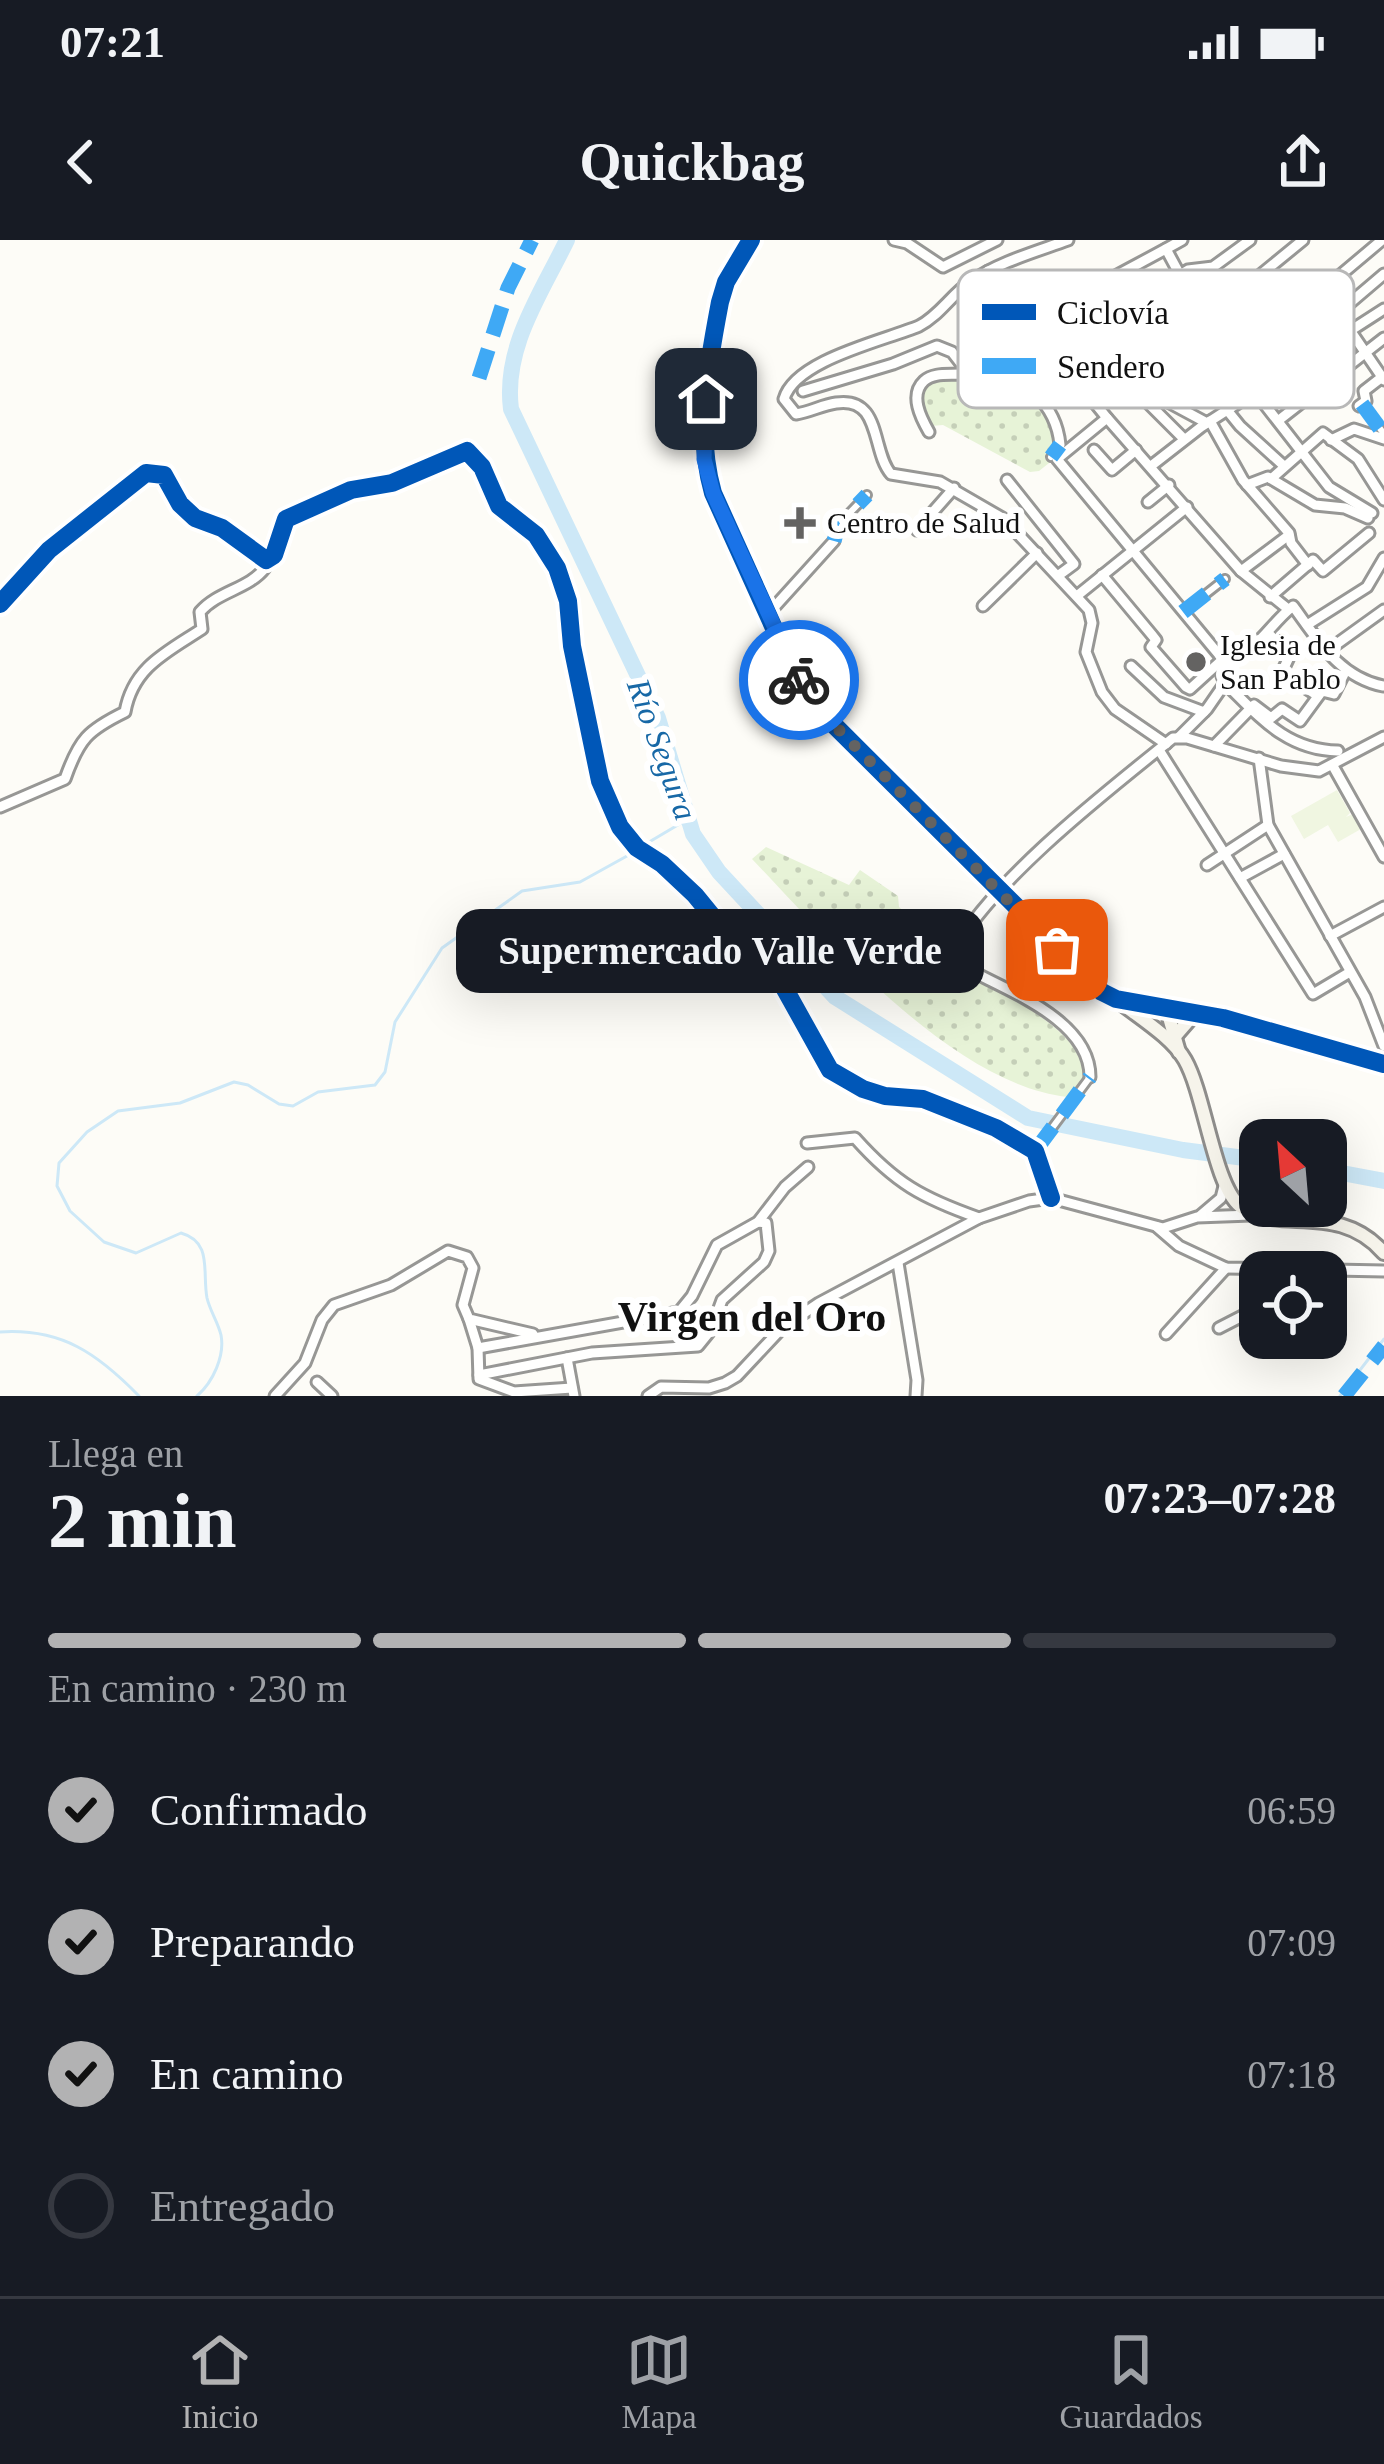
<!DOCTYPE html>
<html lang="es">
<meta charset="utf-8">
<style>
body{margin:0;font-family:Georgia,serif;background:#242831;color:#f1f3f6;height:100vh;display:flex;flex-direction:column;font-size:45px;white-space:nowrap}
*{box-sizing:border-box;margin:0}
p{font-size:39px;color:#9ea1a6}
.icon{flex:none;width:66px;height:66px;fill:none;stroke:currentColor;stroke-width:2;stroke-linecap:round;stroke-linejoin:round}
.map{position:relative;height:1156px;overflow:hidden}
.sheet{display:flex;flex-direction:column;background:#171b24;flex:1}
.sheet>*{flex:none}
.needle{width:78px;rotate:334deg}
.buttons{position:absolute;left:1239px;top:879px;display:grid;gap:24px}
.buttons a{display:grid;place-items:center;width:108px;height:108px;border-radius:24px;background:#171b24;box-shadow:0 12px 48px #0002;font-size:60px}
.pin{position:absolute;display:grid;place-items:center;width:102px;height:102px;color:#fff;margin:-51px;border-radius:24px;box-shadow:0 6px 18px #0006}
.courier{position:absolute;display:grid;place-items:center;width:120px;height:120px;margin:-60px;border:9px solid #1a73e8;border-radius:50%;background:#fff;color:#222;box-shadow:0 3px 15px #0007}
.bubble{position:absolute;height:84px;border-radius:24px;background:#171b24;box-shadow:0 12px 48px #0002;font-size:39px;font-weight:800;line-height:84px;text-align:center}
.head em{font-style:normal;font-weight:800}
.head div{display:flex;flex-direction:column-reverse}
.head{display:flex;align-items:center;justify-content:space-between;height:204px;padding:0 48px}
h1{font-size:78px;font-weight:800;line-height:90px}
.bar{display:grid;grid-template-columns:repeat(4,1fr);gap:18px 12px;align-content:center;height:144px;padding:0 48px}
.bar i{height:15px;border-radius:9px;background:#363941}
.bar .active{background:#b2b2b3}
.bar p{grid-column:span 4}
ol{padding:0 48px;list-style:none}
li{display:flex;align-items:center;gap:36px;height:132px}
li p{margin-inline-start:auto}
li .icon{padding:12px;border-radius:50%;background:#b2b2b3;color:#111;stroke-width:4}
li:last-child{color:#9ea1a6}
li i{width:66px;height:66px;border:6px solid #363941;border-radius:50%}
.status{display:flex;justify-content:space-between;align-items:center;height:84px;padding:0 60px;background:#171b24;direction:ltr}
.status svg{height:33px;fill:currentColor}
header{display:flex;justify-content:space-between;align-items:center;height:156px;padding:0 48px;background:#171b24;font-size:54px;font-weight:800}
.tabs{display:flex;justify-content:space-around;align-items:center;height:168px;border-top:3px solid #363941;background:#171b24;font-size:33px;color:#9ea1a6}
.tabs a{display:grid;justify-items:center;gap:6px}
.tabs .active{color:#b2b2b3}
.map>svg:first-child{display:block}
.grass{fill:url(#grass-dots)}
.pitch{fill:#f0f6e1}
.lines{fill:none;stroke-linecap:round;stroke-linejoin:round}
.stream{stroke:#cde8f7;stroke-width:3}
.river{stroke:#cde8f7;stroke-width:16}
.pedestrian-casing{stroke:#979795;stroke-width:12}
.minor-casing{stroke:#979795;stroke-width:15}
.tertiary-casing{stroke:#979795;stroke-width:16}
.secondary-casing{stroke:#8e8d8b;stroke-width:18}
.pedestrian{stroke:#fffffe;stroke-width:6}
.minor{stroke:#fffffe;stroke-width:9}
.tertiary{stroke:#fffffe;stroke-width:10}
.secondary{stroke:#f6f4eb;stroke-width:12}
.quiet{stroke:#3fa9f5;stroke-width:15;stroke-dasharray:30 15;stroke-linecap:butt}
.cycleway-casing{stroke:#fff;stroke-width:26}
.cycleway{stroke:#0057b8;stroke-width:18}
.done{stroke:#646362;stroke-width:12;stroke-dasharray:0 21.6}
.route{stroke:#1a73e8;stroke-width:15}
.poi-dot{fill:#646362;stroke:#fff;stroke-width:4.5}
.labels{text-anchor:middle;stroke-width:12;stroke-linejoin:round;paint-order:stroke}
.poi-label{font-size:30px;fill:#111;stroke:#fff;text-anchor:start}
.water-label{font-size:33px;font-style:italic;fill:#1768a6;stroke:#fff}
.district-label{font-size:42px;font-weight:bold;fill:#111;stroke:#fff}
.key{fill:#fff;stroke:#b8b8b8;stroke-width:3}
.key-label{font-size:33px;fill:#111}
</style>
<div class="status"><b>07:21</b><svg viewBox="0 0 49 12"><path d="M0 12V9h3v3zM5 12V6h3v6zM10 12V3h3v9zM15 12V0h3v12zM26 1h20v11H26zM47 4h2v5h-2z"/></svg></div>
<header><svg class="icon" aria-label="back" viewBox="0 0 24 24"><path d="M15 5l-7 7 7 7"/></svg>Quickbag<svg class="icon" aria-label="share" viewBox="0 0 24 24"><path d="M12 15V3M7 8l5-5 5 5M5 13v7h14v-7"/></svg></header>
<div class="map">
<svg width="1384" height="1156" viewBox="0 0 1384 1156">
<defs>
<pattern id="grass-dots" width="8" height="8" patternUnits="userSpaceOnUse" patternTransform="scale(3)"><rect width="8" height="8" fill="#e7f3d7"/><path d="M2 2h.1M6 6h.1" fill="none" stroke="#c5cfb8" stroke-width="1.8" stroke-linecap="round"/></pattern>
</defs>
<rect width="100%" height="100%" fill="#fdfcf7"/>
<g class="grass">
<path d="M989 128C1029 151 1049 166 1063 212L1039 231 1030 232 943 185 931 186 920 159 928 141 940 137 962 139Z"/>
<path d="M766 607 849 645 860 630 898 656 899 667 935 699 934 689 947 677 960 685 948 711 954 726C993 749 1080 787 1086 834L1068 857C952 844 829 700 752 619Z"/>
</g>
<path class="pitch" d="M1337 550 1350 573 1346 577 1353 574 1361 589 1338 602 1328 585 1304 599 1291 576Z"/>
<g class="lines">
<g class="stream">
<path d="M644 605 688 579"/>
<path d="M0 1092C62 1088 98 1114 139 1156"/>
<path d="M197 1156C213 1142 225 1116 221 1095 218 1082 210 1071 207 1058 202 1032 213 1002 181 993L136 1013 104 1002 70 971 57 946 59 923 87 892 118 871 180 863 234 842 248 845 279 864 293 866 318 852 375 845 385 832 395 782 442 708 522 651 580 642 636 611"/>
<path d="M1340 1156 1384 1099"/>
</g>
<g class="river">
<path d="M567 0C541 54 503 107 511 169L658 478 693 594 719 632 835 757 1028 878 1183 910 1260 920"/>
<path d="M1326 930 1384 941"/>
</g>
<defs>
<g id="pedestrian">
<path d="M1094 162 1123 137"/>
<path d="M1362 164 1384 194"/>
<path d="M1051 217 1060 205"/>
<path d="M834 301 839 284 867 255"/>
<path d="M1183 372 1225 339"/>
<path d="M1035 911 1090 837"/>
</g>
<g id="minor">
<path d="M894 0 907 3 943 27 997 0"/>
<path d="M1068 0C1035 12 999 22 970 42 951 55 939 76 919 86 883 101 795 120 784 159L796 174C810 172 822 165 836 163 882 156 871 211 891 234L940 242 1004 279 1089 370 1092 383 1086 412 1102 452 1115 469 1166 504"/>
<path d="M1166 9 1180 35 1244 115"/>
<path d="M988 31 1107 178 1241 331 1288 369"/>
<path d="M1324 52 1384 140"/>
<path d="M1066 65 1139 154 1184 199"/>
<path d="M1337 74 1384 34"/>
<path d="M1087 91 1188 30 1213 27 1250 0"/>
<path d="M986 125C1023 142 1056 160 1060 205"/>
<path d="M1230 128 1382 0"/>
<path d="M1121 133 1192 50"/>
<path d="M1210 149 1240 186 1284 226"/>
<path d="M803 151 893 124 937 106 952 112 969 134"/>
<path d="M1255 152 1329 247 1372 273"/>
<path d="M1139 154 1204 81 1303 0"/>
<path d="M1146 161 1155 155 1207 183"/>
<path d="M1359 166 1366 161 1364 151 1382 137"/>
<path d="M1107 178 1057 219 1225 422"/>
<path d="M1279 180 1384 98"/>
<path d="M1210 181 1243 240 1289 293 1291 303 1308 325"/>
<path d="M929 192C921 178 909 155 924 141 937 129 961 139 978 130 1002 117 1021 94 1044 79 1087 49 1136 26 1182 0"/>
<path d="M1331 200 1354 189 1384 199"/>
<path d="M1094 210 1112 230 1136 210"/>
<path d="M1151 226 1201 187 1384 69"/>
<path d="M1271 239 1323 193 1358 219 1384 260"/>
<path d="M1007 240 1074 324 1059 335"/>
<path d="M1247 245 1268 237 1315 265 1345 268 1368 278"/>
<path d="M1148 262 1169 245"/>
<path d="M917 290 954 248"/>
<path d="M1241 331 1289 295"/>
<path d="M1102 335 1152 395 1156 400 1151 407 1186 447 1190 449 1223 419"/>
<path d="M1078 355 1187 267"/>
<path d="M1270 357 1313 320 1323 331 1369 293"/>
<path d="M0 364 49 310 146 233 164 235 180 264 195 278 222 288 266 320 274 315 286 279 351 250 392 243 467 211 482 227 499 266 536 295 557 328 568 361 572 406 600 541 620 587 637 608 662 624 695 655 735 704 754 714 781 742 830 830 863 849 885 856 923 859 996 888 1035 911 1051 958"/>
<path d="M983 366 1037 313"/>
<path d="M768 374 834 301"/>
<path d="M1307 385 1367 347 1384 318"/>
<path d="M1269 394 1290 415 1283 430 1286 435 1318 456"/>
<path d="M1327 411 1384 370"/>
<path d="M1225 422C1261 409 1267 387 1293 366 1318 400 1339 437 1383 446"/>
<path d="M1225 422 1222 436 1225 443C1260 477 1286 510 1338 511"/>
<path d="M1131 426 1164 457 1204 472"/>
<path d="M1179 497 1207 469 1225 443"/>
<path d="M1214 506 1254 465 1271 478 1282 469 1300 481 1322 451 1334 454 1346 430"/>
<path d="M1159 510 1313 754 1350 732"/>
<path d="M1259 518 1268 585 1365 757 1384 806"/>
<path d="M1333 526 1384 617"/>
<path d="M0 567 65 539C79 499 88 490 125 472 133 427 167 412 202 389L200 372C218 351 249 349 265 328L258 317"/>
<path d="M1207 625 1268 585"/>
<path d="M1240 638 1284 614"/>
<path d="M1330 696 1384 667"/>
<path d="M1090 837C1090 779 1005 750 962 726L954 710C996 637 1106 552 1173 498H1187L1281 526 1319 531 1384 497"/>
<path d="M807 903 855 898C895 943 922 958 979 978"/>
<path d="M1201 975 1221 958 1225 942"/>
<path d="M1157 987 1179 1006 1226 1028 1384 1031"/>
<path d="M898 1023 917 1140 916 1156"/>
<path d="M469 1079 478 1108 479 1139 514 1152 572 1148"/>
<path d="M1219 1088 1254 1070 1255 1030"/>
<path d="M1166 1094 1226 1028"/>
<path d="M478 1108 679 1072 692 1056 717 1005 758 982 785 947 808 927"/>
<path d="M567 1118 574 1156"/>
<path d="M479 1135 592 1113 698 1106 711 1090 722 1060 764 1022 769 1011 766 983 758 982"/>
<path d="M317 1142 332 1156"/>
<path d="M275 1156 305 1123 322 1080 334 1065 391 1045 448 1011 467 1017 473 1028 463 1065 469 1079 533 1094"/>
<path d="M648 1156 661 1147 709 1148 725 1143 737 1136 782 1088 819 1063 979 978 1029 961 1051 958 1163 988 1197 977 1251 975"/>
</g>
<path id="tertiary" d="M751 0 726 42 720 62C708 125 695 191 713 253L792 428 834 485 1102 752 1116 759 1223 778 1384 824"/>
<g id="secondary">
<path d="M1116 759C1138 777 1171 796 1185 820 1205 855 1214 945 1240 966 1277 995 1338 960 1384 1013"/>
<path d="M1166 767 1179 812"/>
<path d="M1176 795 1196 772"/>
</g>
</defs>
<use href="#pedestrian" class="pedestrian-casing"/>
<use href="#minor" class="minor-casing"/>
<use href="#tertiary" class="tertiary-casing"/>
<use href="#secondary" class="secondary-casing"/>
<use href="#pedestrian" class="pedestrian"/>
<use href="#minor" class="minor"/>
<use href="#tertiary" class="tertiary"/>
<use href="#secondary" class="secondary"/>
<g class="quiet">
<path d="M479 138 508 48 532 0"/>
<path d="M1094 162 1123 136"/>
<path d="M1362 164 1384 194"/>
<path d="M1051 217 1060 205"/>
<path d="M834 301 839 284 867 255"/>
<path d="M1183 372 1225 339"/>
<path d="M1035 911 1090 837"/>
<path d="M1344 1156 1384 1106"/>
</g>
<defs>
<g id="cycleway">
<path d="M751 0 726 42 720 62C708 125 695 191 713 253L792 428 834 485 1102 752 1116 759 1223 778 1384 824"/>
<path d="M0 364 49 310 146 233 164 235 180 264 195 278 222 288 266 320 274 315 286 279 351 250 392 243 467 211 482 227 499 266 536 295 557 328 568 361 572 406 600 541 620 587 637 608 662 624 695 655 735 704 754 714 781 742 830 830 863 849 885 856 923 859 996 888 1035 911 1051 958"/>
</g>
</defs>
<use href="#cycleway" class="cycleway-casing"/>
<use href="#cycleway" class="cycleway"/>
</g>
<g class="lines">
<path class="done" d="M799 440 834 485 1057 710"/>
<path class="route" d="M706 159 704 219 713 253 799 440"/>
</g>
<g class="poi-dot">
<path d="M794 265h12v12h12v12h-12v12h-12v-12h-12v-12h12z"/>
<circle cx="1196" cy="422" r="12"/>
</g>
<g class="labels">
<g class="poi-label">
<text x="827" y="293">Centro de Salud</text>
<text x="1220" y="415">Iglesia de<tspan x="1220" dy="34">San Pablo</tspan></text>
</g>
<g class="water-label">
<text transform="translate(663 509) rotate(70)" y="12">Río Segura</text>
</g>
<g class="district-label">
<text x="752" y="1091">Virgen del Oro</text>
</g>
</g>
<rect x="958" y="30" width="396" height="138" rx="18" class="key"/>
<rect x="982" y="64" width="54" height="16" fill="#0057b8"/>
<rect x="982" y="118" width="54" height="16" fill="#3fa9f5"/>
<g class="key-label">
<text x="1057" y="84">Ciclovía</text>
<text x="1057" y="138">Sendero</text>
</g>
</svg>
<div class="buttons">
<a><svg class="needle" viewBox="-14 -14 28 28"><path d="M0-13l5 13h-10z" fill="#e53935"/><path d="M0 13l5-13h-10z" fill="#9ea1a6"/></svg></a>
<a><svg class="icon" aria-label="locate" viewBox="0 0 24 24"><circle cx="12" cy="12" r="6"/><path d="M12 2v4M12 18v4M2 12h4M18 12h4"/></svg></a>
</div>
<div class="pin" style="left:1057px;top:710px;background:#ea580c"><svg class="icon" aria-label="bag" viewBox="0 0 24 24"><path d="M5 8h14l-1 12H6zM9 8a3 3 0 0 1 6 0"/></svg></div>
<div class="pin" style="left:706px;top:159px;background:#1f2937"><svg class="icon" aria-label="home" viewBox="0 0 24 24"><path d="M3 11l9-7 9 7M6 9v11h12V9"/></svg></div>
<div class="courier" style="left:799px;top:440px"><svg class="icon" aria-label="bike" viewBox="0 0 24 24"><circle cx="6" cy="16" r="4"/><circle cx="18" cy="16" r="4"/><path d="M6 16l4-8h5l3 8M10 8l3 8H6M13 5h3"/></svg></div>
<div class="bubble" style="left:456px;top:669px;width:528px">Supermercado Valle Verde</div>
</div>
<section class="sheet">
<div class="head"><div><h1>2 min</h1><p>Llega en</p></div><em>07:23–07:28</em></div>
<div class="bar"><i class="active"></i><i class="active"></i><i class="active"></i><i></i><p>En camino · 230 m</p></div>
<ol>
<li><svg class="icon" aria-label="check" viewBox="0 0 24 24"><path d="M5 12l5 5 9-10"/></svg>Confirmado<p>06:59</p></li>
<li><svg class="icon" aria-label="check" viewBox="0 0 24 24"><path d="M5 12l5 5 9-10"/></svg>Preparando<p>07:09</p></li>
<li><svg class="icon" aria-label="check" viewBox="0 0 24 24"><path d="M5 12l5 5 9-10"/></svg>En camino<p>07:18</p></li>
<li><i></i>Entregado</li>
</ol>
</section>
<nav class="tabs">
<a class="active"><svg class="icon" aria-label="home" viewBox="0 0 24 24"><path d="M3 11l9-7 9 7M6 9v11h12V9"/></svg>Inicio</a>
<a><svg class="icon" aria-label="map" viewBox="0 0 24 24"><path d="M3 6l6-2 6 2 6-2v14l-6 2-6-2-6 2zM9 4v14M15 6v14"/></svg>Mapa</a>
<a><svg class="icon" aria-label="saved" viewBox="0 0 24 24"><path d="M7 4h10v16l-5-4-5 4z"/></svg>Guardados</a>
</nav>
